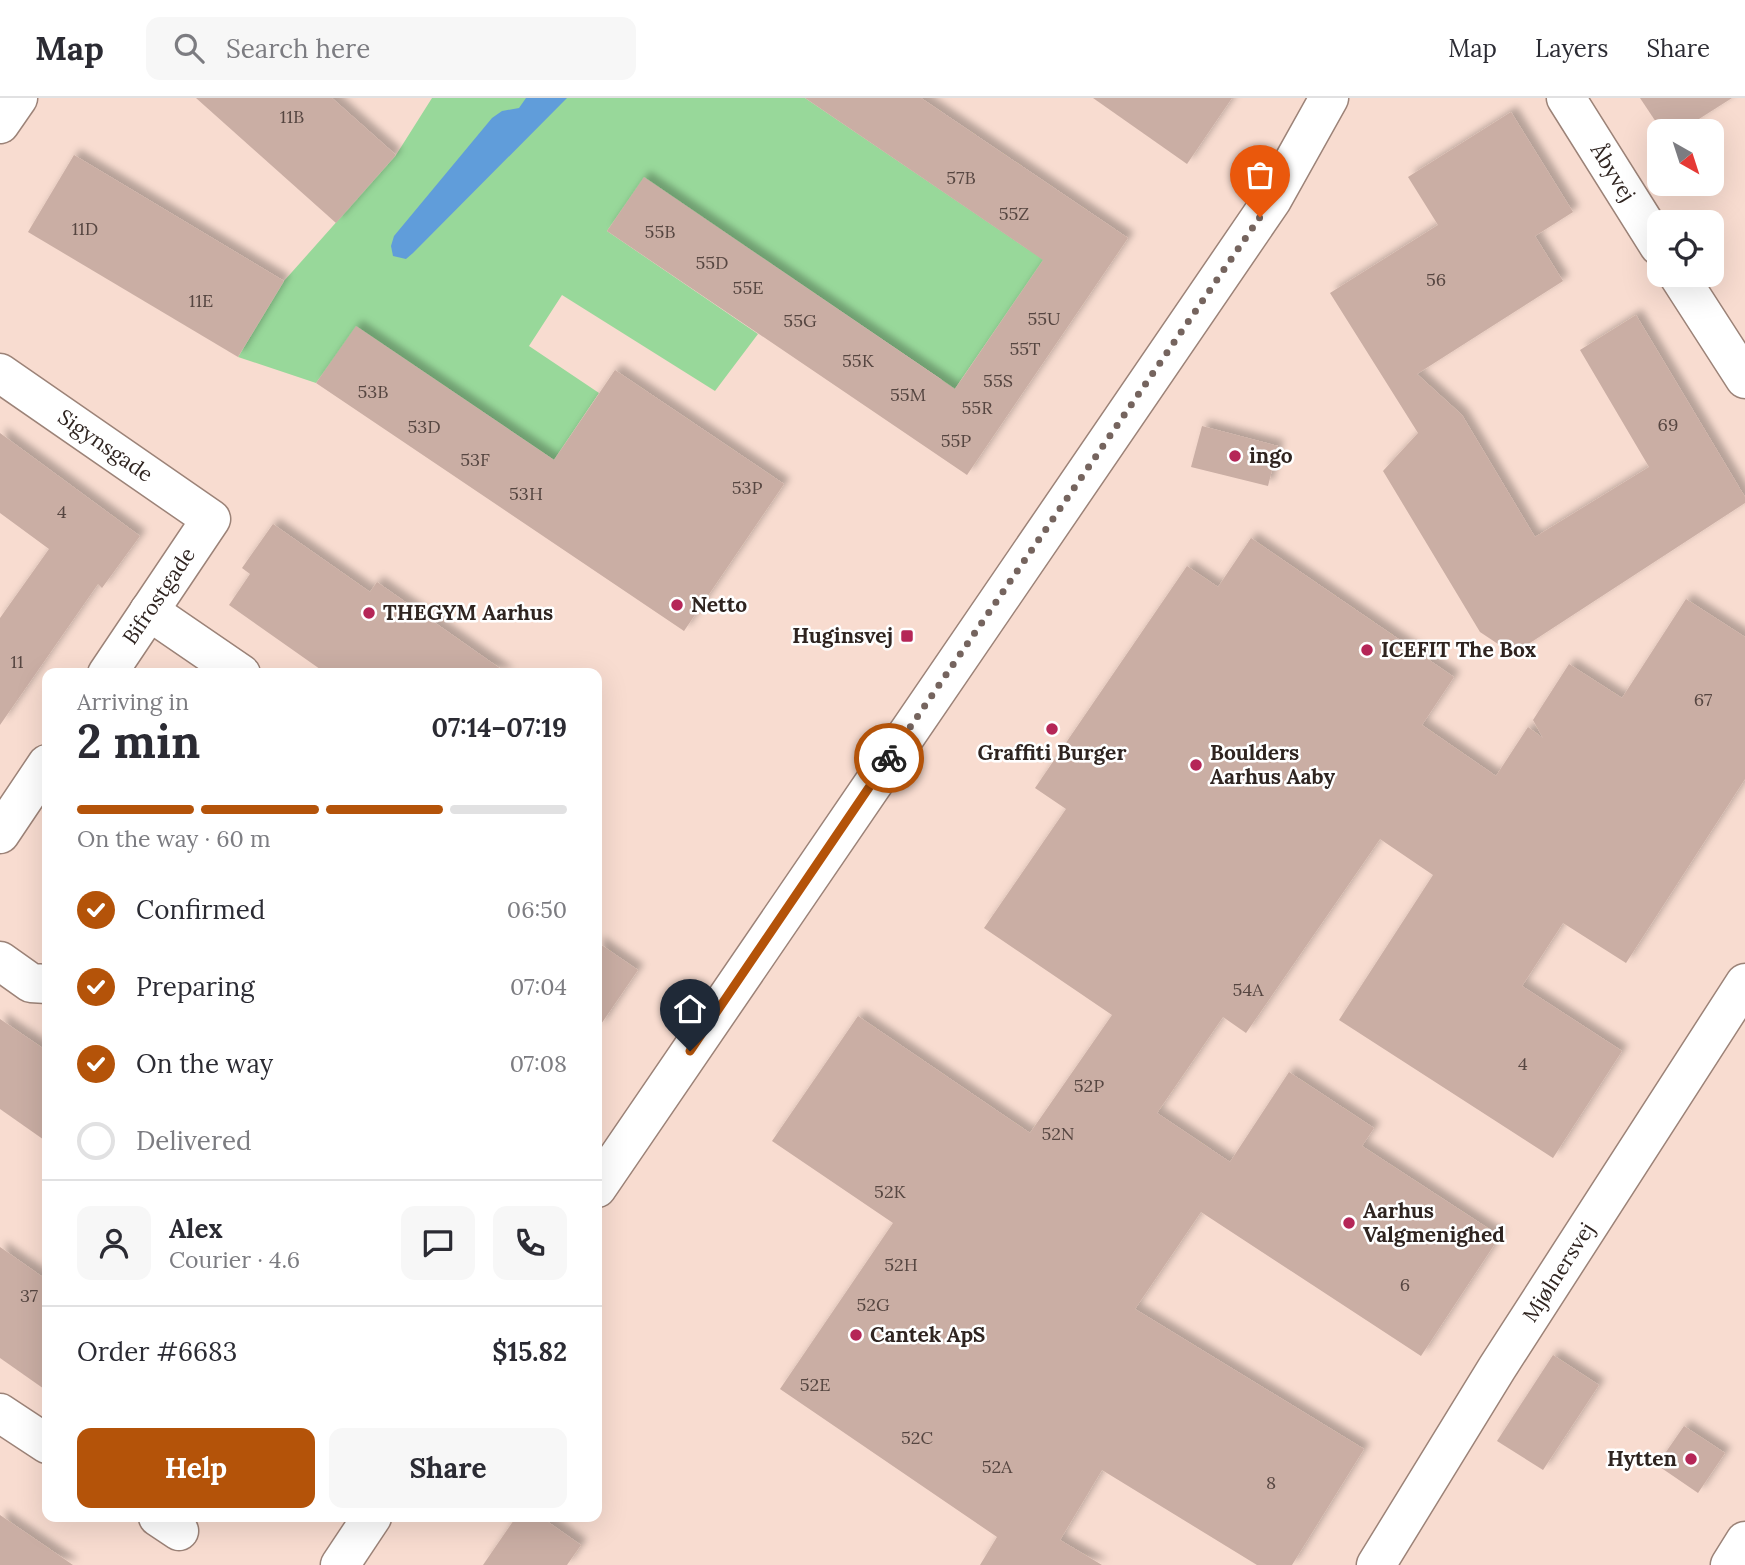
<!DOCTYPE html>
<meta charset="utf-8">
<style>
body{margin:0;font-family:Lora,serif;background:#f7f7f7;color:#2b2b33;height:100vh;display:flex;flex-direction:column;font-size:26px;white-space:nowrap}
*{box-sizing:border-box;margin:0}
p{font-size:23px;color:#7c7c81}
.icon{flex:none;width:38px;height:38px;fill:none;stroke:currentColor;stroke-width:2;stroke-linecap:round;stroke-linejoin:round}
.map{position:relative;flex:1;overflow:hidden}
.sheet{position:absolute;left:42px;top:570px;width:560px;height:854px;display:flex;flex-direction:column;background:#fff;border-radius:14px;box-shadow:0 7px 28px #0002}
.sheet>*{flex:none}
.needle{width:46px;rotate:141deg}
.tools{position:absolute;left:1647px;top:21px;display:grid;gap:14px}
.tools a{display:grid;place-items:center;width:77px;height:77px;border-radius:14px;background:#fff;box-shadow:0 7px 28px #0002;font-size:35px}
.pin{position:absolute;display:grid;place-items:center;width:60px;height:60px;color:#fff;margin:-72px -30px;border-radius:50% 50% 50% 0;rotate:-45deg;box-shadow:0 0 7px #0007}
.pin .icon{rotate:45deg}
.courier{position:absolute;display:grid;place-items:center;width:70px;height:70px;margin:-35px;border:5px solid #b45309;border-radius:50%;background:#fff;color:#222;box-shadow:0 2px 9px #0007}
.headline em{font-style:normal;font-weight:700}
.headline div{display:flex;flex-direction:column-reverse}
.headline{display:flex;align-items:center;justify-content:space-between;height:119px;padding:0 35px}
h1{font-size:46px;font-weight:700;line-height:52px}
.bar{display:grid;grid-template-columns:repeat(4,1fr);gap:10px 7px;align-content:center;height:84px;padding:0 35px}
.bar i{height:9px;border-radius:5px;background:#e1e1e2}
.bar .active{background:#b45309}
.bar p{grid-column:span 4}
.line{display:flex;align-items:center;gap:18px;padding:0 35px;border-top:2px solid #e1e1e2}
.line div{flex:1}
.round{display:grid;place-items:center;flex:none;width:74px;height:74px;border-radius:14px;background:#f7f7f7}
ol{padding:0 35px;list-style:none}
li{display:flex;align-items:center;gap:21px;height:77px}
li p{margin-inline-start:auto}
li .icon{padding:7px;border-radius:50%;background:#b45309;color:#fff;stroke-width:4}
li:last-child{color:#7c7c81}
li i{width:38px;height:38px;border:4px solid #e1e1e2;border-radius:50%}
.action{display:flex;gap:14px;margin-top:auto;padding:14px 35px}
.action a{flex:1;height:80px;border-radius:14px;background:#b45309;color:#fff;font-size:28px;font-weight:700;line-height:80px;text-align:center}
.action a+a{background:#f7f7f7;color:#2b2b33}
header{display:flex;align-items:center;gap:42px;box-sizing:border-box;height:98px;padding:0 35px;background:#fff;border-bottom:2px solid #e1e1e2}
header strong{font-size:33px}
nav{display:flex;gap:38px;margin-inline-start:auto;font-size:24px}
.search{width:490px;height:63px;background:#f7f7f7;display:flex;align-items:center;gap:18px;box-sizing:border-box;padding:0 24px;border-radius:14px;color:#7c7c81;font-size:26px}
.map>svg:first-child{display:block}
.green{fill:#98d89a}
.water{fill:#609dda}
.building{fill:#caaea4;filter:url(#shadow)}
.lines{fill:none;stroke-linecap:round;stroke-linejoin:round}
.minor-casing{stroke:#9c8378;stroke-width:41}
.minor{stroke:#fff;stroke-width:38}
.done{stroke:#75645e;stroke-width:7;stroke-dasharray:0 12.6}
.route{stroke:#b45309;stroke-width:9}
.poi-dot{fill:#b52657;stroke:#fff;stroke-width:2.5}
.labels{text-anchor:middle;stroke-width:5;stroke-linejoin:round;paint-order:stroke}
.number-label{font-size:18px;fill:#564641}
.street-label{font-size:21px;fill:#2f2420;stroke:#fff}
.poi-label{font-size:21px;font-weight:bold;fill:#2f2420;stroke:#fff;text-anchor:start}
</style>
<header>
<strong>Map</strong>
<div class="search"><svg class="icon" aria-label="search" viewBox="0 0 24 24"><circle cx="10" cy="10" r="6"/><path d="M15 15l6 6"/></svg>Search here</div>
<nav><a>Map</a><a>Layers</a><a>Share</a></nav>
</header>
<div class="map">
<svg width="1745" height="1467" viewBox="0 0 1745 1467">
<defs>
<filter id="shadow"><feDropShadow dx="6" dy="-6" stdDeviation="3.5" flood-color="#0004"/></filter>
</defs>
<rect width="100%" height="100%" fill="#f8dcd0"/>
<path class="green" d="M432 0H805L1029 152 1046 158 952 295 941 281 644 80 607 133 758 236 715 293 562 197 529 248 599 295 554 362 357 229 316 285 238 259 284 183 396 57Z"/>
<path class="water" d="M526 0H567L413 155 406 161 393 158 391 148 394 138 492 20 502 13 519 10Z"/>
<g class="building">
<path d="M196 0H332L396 57 336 125Z"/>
<path d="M805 0H921L1128 140 967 377 607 133 644 79 955 291 1043 162Z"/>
<path d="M1093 0H1232L1187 66Z"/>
<path d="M1640 0H1732L1680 33H1662Z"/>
<path d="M1511 14 1573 114 1535 138 1563 183 1417 276 1462 317 1535 439 1649 369 1580 252 1636 217 1745 399V405L1513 556 1480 534 1383 373 1418 335 1330 195 1438 127 1408 79Z"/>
<path d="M74 57 284 183 238 259 28 134Z"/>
<path d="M356 228 554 362 615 272 784 386 684 533 316 285Z"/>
<path d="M1202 328 1278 348 1268 388 1191 369Z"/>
<path d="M0 335 140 438 102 490 98 486 0 627V520L49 451 0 415Z"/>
<path d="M273 426 370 494 377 484 508 576H327L229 507 250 476 242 470Z"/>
<path d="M1251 440 1454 579 1422 627 1496 678 1528 629 1543 640 1533 622 1569 566 1622 600 1686 501 1745 539V681L1626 865 1563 825 1522 888 1622 953 1553 1060 1339 922 1433 777 1380 741 1246 935 1223 919 1157 1015 1230 1064 1289 974 1374 1030 1362 1048 1500 1138 1421 1258 1201 1114 1135 1211 1364 1351 1292 1467H1257L1102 1372 1060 1442 1102 1467H980L997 1439 780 1291 893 1125 772 1043 858 918 1030 1035 1112 917 984 830 1066 711 1035 690 1187 468 1218 489Z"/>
<path d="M597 844 638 872 597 932Z"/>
<path d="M0 921 47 953V1044L0 1011Z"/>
<path d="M0 1149 47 1182V1293L0 1260Z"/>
<path d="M1553 1257 1599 1287 1543 1372 1497 1343Z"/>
<path d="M1684 1328 1725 1355 1698 1395 1657 1367Z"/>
<path d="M0 1417 73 1467H0Z"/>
<path d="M516 1419H541L581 1447 567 1467H483Z"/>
</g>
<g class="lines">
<defs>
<g id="minor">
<path id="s1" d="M1566 0 1659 148"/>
<path d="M0 26 18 0"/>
<path d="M1678 177 1745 281"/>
<path id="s2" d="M0 275 211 421 107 576"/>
<path d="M149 513 241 576"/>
<path d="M0 736 47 666"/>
<path d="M0 863 31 885 47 886"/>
<path d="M597 1090 1272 102 1329 0"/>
<path d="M0 1315 47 1346"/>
<path d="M158 1419 179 1433"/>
<path d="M340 1467 372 1419"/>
<path id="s3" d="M1376 1467 1497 1270 1745 885"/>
<path d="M1730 1467 1745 1443"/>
</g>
</defs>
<use href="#minor" class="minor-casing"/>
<use href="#minor" class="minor"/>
</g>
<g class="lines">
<path class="done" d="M889 660 1260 119"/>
<path class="route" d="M690 953 889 660"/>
</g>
<g class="poi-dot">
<circle cx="1235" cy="358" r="7"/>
<circle cx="677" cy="507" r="7"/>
<circle cx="369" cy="515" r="7"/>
<rect x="900" y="531" width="14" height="14" rx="3.5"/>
<circle cx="1367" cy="552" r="7"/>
<circle cx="1052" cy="631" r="7"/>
<circle cx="1196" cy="667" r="7"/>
<circle cx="1349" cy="1125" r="7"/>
<circle cx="856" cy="1237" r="7"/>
<circle cx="1691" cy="1361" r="7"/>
</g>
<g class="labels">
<g class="number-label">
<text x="292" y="25">11B</text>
<text x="961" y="86">57B</text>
<text x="1014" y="122">55Z</text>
<text x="85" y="137">11D</text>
<text x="660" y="140">55B</text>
<text x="712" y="171">55D</text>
<text x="1436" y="188">56</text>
<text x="748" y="196">55E</text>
<text x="201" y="209">11E</text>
<text x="1044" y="227">55U</text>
<text x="800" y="229">55G</text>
<text x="1025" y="257">55T</text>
<text x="858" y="269">55K</text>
<text x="998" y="289">55S</text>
<text x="373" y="300">53B</text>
<text x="908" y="303">55M</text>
<text x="977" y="316">55R</text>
<text x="1668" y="333">69</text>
<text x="424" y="335">53D</text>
<text x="956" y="349">55P</text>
<text x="475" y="368">53F</text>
<text x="747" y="396">53P</text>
<text x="526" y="402">53H</text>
<text x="62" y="420">4</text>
<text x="17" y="570">11</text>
<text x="1703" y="608">67</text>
<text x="1248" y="898">54A</text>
<text x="1523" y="972">4</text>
<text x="1089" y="994">52P</text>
<text x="1058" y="1042">52N</text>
<text x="890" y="1100">52K</text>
<text x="901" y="1173">52H</text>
<text x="1405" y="1193">6</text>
<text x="29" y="1204">37</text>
<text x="873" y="1213">52G</text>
<text x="815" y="1293">52E</text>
<text x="917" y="1346">52C</text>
<text x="997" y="1375">52A</text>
<text x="1271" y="1391">8</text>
</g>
<g class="street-label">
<text dy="7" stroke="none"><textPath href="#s1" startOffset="88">Åbyvej</textPath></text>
<text dy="7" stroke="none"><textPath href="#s2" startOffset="128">Sigynsgade</textPath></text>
<text transform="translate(159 498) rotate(-56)" y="7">Bifrostgade</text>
<text dy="7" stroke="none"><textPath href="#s3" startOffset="345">Mjølnersvej</textPath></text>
</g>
<g class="poi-label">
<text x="1249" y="365">ingo</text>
<text x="691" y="514">Netto</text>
<text x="383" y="522">THEGYM Aarhus</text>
<text x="893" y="545" text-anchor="end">Huginsvej</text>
<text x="1381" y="559">ICEFIT The Box</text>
<text x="1052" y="662" text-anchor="middle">Graffiti Burger</text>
<text x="1210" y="662">Boulders<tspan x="1210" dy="24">Aarhus Aaby</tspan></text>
<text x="1363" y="1120">Aarhus<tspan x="1363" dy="24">Valgmenighed</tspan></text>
<text x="870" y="1244">Cantek ApS</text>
<text x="1677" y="1368" text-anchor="end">Hytten</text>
</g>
</g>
</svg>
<div class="tools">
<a><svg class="needle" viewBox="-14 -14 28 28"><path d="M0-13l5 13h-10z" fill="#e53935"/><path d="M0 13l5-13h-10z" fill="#7c7c81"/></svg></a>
<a><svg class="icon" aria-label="locate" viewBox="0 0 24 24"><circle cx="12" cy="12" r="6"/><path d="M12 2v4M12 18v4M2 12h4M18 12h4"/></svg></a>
</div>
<div class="pin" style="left:1260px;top:119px;background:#ea580c"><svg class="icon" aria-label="bag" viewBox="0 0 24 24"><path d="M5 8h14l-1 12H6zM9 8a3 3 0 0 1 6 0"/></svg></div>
<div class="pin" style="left:690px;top:953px;background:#1f2937"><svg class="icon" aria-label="home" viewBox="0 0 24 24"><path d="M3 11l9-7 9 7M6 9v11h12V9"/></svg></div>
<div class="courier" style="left:889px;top:660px"><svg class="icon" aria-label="bike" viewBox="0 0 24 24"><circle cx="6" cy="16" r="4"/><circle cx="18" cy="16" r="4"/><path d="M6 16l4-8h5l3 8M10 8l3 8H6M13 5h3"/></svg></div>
<section class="sheet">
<div class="headline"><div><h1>2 min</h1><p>Arriving in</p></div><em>07:14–07:19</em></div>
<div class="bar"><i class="active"></i><i class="active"></i><i class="active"></i><i></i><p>On the way · 60 m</p></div>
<ol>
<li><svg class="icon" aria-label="check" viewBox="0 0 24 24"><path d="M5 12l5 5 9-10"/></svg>Confirmed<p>06:50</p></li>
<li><svg class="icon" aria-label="check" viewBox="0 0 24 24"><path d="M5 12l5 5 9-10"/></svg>Preparing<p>07:04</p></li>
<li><svg class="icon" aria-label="check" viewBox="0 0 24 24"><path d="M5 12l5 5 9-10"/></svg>On the way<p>07:08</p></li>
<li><i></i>Delivered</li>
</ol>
<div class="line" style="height:126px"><a class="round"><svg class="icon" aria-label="person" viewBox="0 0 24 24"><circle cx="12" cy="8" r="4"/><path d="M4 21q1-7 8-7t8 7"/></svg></a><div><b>Alex</b><p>Courier · 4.6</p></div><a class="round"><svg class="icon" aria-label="chat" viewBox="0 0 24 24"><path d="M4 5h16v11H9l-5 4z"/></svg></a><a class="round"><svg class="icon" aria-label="phone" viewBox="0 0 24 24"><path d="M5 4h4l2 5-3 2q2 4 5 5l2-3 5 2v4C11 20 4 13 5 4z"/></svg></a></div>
<div class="line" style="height:91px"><div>Order #6683</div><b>$15.82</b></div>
<div class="action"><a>Help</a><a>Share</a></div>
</section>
</div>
